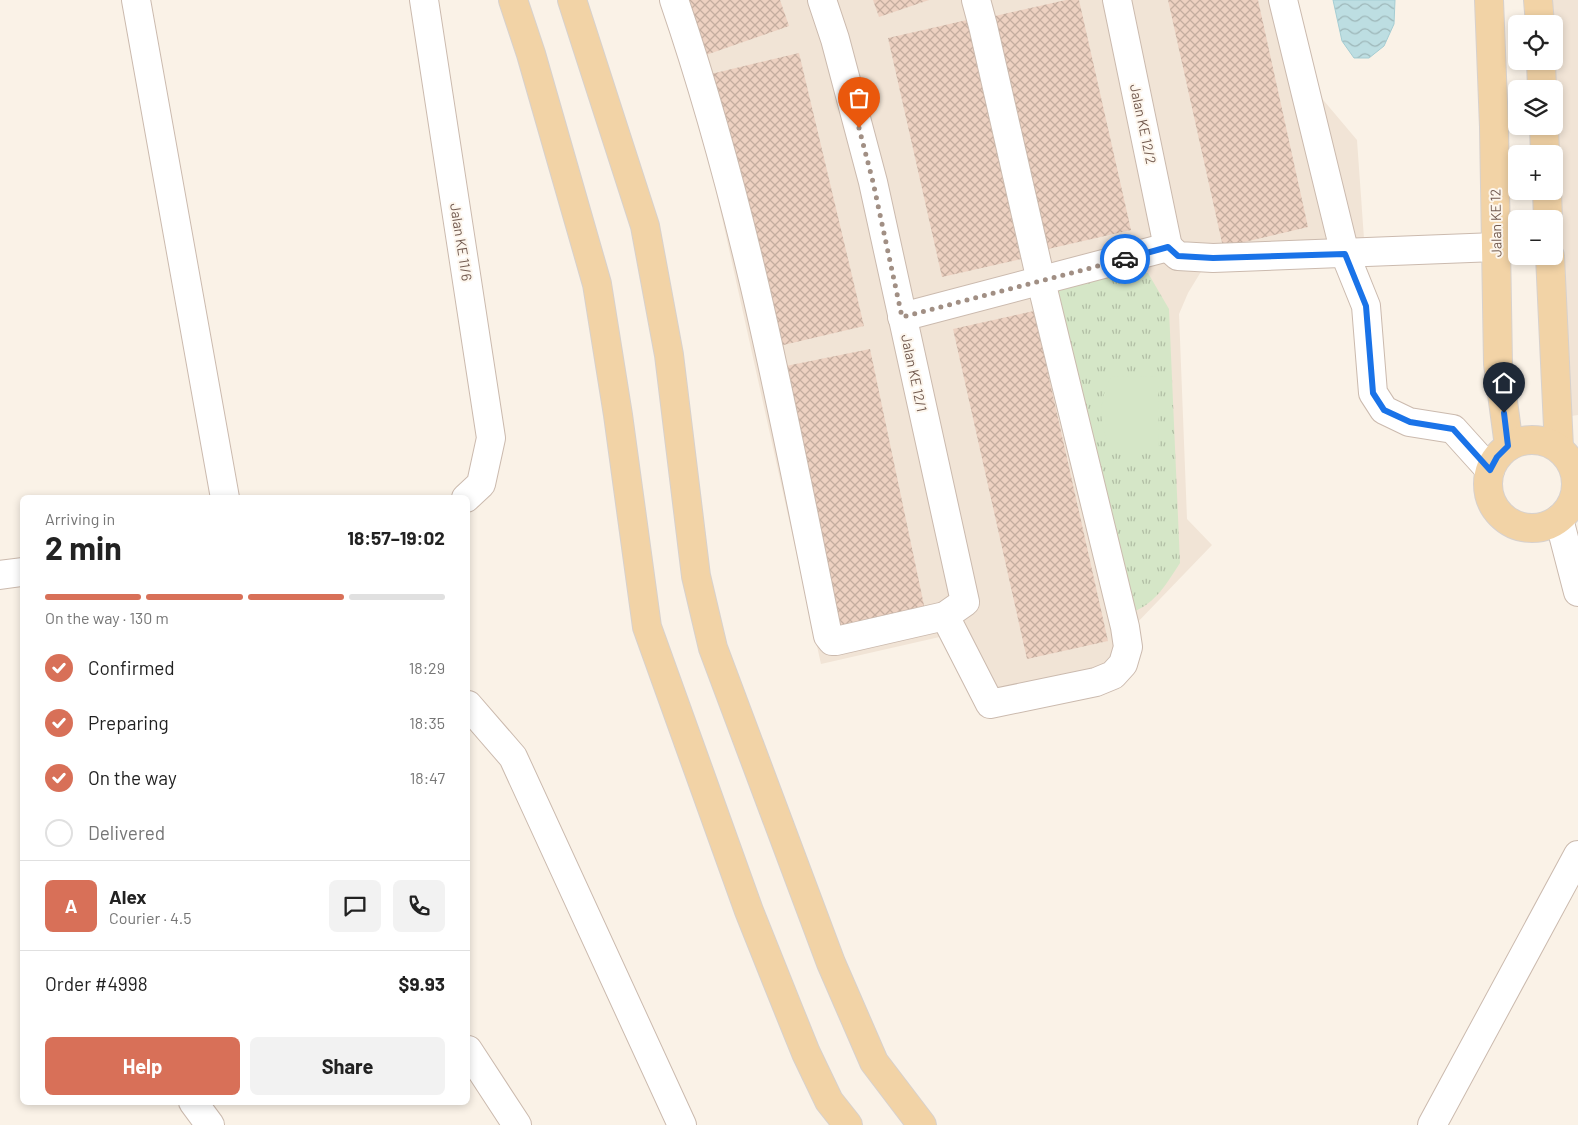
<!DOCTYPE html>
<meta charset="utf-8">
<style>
body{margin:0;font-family:Barlow,sans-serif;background:#f2f2f2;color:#222;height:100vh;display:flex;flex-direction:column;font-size:19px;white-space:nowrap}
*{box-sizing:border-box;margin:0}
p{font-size:16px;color:#767676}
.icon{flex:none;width:28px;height:28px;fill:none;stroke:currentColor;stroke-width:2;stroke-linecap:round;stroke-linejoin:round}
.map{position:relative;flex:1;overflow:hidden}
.panel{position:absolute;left:20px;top:495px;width:450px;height:610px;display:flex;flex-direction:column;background:#fff;border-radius:8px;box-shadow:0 2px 8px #0003}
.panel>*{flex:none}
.tools{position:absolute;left:1508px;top:15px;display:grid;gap:10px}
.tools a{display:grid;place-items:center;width:55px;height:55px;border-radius:8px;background:#fff;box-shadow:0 2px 8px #0003;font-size:25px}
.pin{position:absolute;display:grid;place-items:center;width:42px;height:42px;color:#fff;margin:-51px -21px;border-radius:50% 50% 50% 0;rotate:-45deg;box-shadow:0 0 5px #0007}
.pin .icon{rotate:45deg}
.courier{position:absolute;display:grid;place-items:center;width:50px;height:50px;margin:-25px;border:4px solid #1a73e8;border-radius:50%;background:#fff;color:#222;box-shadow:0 1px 6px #0007}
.headline em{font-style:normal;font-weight:700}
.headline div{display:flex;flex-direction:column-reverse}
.headline{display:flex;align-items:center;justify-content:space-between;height:85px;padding:0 25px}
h1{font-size:32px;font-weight:700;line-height:38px}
.bar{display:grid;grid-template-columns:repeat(4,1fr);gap:8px 5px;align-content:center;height:60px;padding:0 25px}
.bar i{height:6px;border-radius:4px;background:#e0e0e0}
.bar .active{background:#d87058}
.bar p{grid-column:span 4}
.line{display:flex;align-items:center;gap:12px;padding:0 25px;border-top:1px solid #e0e0e0}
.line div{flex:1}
.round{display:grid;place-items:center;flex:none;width:52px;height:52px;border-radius:8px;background:#f2f2f2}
ol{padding:0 25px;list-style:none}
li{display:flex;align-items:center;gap:15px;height:55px}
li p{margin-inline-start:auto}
li .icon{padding:5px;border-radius:50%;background:#d87058;color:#fff;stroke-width:4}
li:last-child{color:#767676}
li i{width:28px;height:28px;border:2px solid #e0e0e0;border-radius:50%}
.button{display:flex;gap:10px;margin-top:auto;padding:10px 25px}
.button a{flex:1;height:58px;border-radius:8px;background:#d87058;color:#fff;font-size:20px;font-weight:700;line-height:58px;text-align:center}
.button a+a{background:#f2f2f2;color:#222}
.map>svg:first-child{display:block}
.residential{fill:#f1e4d6}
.park{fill:url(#park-tufts)}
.pitch{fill:#d5e6c7}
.water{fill:url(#water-waves);stroke:#a5cdd3}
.building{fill:url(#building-cross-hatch)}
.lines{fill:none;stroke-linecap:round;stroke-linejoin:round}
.minor-casing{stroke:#cbbaae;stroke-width:30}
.major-casing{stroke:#d7d1cd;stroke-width:30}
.minor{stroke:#fff;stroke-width:28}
.major{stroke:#f2d3a6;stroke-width:28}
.done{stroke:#a18f84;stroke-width:5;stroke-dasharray:0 9}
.route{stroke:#1a73e8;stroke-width:6}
.labels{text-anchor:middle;stroke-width:4;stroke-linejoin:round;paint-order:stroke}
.street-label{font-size:14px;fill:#71594e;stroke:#fdf6ed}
</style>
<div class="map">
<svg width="1578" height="1125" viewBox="0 0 1578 1125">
<defs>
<pattern id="park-tufts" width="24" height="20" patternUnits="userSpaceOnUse" patternTransform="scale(1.25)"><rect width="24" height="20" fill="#d5e6c7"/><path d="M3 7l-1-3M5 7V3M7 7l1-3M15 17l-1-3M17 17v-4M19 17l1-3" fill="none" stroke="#b1bda4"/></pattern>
<pattern id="water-waves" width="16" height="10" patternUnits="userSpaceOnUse" patternTransform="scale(1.25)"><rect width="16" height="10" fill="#bddee2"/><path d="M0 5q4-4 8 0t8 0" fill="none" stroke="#9eb7b9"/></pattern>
<pattern id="building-cross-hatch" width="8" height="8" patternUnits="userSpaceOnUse" patternTransform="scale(1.25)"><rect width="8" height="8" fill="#edd1c1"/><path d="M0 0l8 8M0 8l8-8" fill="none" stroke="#c4ad9f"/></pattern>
</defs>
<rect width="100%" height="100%" fill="#faf2e7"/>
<g class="residential">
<path d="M661 0H1287L1319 95 1357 140 1366 267 1202 270 1188 293 1179 314 1187 519 1212 545 1133 627 1128 669 985 711 944 636 821 664 707 150 684 70Z"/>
<path d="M1544 0H1578V415L1571 416 1554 256V24H1545Z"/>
</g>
<path class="park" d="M1148 273 1169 309 1180 563C1165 586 1154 606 1127 614L1050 291 1111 274Z"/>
<path class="pitch" d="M1158 376 1159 450H1112C1098 426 1098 402 1111 377Z"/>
<path class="water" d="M1333 0H1395L1394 24 1384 46 1369 58H1354L1342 41Z"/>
<g class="building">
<path d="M684 0H780L789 26 703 56Z"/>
<path d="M873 0H929L879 17Z"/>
<path d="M1066 0H1079L1131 230 1048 249 995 16Z"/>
<path d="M1168 0H1258L1308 227 1223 247Z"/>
<path d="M967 20 1021 259 942 277 888 38Z"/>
<path d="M799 53 864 326 775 347 711 74Z"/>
<path d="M1034 311 1108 641 1027 659 953 329Z"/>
<path d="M870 349 925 610 837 628 781 367Z"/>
</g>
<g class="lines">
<defs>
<g id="minor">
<path d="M136 0 225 498"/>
<path d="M424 0 491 438 481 484 466 498"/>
<path d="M674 0C745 207 785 422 828 636L832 641H836L945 616 965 602 873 182 835 39 822 0"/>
<path d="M1117 0 1168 247"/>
<path d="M1283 0 1345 254 1366 306 1373 393 1384 410 1409 422 1453 429 1490 470"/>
<path d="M1168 247 1178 256 1213 258 1496 247"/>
<path d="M902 317 1168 247"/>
<path d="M1559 519 1578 592"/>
<path d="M0 575 22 572"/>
<path d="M945 616 990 704 1096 682 1113 675 1123 664 1128 647 1125 627 1041 281 983 26 976 0"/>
<path d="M468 705 513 757 682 1125"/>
<path d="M468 1050 517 1125"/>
<path d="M193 1102 210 1125"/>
<path d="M1432 1125 1578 855"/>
</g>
<g id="major">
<path d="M513 0 531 54 597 284 618 415 647 627 749 911 787 1006 806 1053 829 1101 848 1125"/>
<path d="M572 0 645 226 669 355 696 576 713 648 831 963 874 1062 922 1125"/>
<path d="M1489 0 1494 127 1498 364 1509 446"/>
<path d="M1538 0 1540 24"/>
<path d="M1541 61 1542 89"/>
<path d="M1544 126 1545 154"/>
<path d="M1547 191 1548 219"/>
<path d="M1550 256 1559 448"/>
<circle cx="1532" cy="484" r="44"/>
</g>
</defs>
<use href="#minor" class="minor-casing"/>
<use href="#major" class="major-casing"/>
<use href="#minor" class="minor"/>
<use href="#major" class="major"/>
</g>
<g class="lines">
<path class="done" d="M859 128 873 182 902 317 1125 259"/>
<path class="route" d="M1125 259 1168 247 1178 256 1213 258 1345 254 1366 306 1373 393 1384 410 1410 422 1453 429 1490 470 1497 457 1508 446 1504 413"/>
</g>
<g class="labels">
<g class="street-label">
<text transform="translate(1143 124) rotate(78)" y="5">Jalan KE 12/2</text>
<text transform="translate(1496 223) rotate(-91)" y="5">Jalan KE 12</text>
<text transform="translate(461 242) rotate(81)" y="5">Jalan KE 11/6</text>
<text transform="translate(914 373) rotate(78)" y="5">Jalan KE 12/1</text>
</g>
</g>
</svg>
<div class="tools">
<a><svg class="icon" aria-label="locate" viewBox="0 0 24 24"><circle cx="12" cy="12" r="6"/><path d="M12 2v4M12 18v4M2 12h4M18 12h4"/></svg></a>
<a><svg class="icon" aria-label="layers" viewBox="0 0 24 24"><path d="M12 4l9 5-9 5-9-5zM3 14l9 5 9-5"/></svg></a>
<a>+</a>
<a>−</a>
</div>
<div class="pin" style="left:859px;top:128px;background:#ea580c"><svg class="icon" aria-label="bag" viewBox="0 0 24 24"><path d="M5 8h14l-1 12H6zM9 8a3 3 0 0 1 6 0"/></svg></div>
<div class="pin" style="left:1504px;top:413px;background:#1f2937"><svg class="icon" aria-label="home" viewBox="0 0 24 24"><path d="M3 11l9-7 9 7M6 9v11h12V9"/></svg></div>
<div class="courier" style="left:1125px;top:259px"><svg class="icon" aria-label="car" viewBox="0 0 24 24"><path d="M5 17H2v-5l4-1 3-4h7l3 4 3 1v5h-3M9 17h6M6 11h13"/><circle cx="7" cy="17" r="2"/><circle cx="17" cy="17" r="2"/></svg></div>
<section class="panel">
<div class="headline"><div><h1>2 min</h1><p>Arriving in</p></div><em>18:57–19:02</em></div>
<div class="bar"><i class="active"></i><i class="active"></i><i class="active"></i><i></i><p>On the way · 130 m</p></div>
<ol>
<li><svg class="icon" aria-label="check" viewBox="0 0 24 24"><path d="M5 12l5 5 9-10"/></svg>Confirmed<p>18:29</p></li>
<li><svg class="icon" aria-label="check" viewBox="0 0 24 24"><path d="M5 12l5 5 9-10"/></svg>Preparing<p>18:35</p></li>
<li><svg class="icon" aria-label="check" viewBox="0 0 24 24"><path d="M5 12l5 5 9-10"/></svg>On the way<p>18:47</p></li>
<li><i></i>Delivered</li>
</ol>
<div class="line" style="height:90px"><b class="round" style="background:#d87058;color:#fff">A</b><div><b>Alex</b><p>Courier · 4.5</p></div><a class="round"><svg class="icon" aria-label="chat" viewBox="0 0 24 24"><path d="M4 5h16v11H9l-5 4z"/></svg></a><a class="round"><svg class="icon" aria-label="phone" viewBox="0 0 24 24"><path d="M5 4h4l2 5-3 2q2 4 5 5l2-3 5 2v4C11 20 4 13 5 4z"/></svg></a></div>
<div class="line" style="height:65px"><div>Order #4998</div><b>$9.93</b></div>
<div class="button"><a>Help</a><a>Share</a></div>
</section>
</div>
